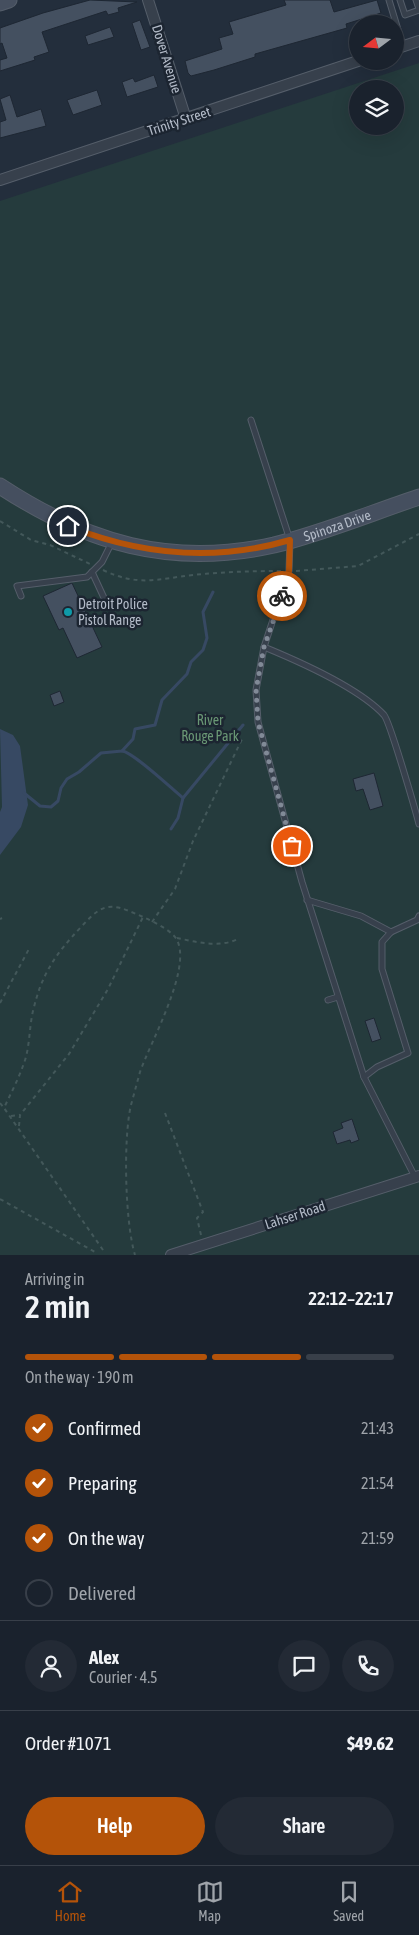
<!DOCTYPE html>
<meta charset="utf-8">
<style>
body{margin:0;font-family:"Asap Condensed",sans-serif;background:#232a35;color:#f1f3f6;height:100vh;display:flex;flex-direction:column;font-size:19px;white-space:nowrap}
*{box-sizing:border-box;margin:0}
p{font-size:16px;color:#9fa4aa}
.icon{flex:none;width:28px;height:28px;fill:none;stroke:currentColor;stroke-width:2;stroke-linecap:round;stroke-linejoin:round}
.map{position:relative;height:1255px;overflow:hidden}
.side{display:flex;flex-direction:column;background:#1a222d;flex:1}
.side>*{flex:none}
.needle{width:32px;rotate:254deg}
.fabs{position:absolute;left:349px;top:15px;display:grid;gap:10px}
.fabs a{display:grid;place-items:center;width:55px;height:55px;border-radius:50%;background:#1a222d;box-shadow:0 5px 20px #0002,0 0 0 1px #383f49;font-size:25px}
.pin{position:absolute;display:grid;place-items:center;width:42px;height:42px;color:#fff;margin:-21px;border:2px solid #fff;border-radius:50%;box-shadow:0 1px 5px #0007}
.courier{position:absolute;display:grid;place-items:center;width:50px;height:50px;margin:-25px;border:4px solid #b45309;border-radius:50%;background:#fff;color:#222;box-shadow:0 1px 6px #0007}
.head em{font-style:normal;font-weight:600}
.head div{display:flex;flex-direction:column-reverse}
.head{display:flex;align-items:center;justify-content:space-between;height:85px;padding:0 25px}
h1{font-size:32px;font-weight:600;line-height:38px}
.bar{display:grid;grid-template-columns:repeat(4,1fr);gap:8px 5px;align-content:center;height:60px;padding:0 25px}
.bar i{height:6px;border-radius:4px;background:#383f49}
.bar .on{background:#b45309}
.bar p{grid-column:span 4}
.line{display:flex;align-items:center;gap:12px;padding:0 25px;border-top:1px solid #383f49}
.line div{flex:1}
.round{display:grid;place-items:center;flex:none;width:52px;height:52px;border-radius:26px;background:#232a35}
ol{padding:0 25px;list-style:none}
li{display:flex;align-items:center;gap:15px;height:55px}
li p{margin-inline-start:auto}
li .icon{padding:5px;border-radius:50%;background:#b45309;color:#fff;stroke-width:4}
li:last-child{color:#9fa4aa}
li i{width:28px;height:28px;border:2px solid #383f49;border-radius:50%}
.button{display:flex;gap:10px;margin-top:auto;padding:10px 25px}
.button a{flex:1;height:58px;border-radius:30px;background:#b45309;color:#fff;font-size:20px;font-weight:600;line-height:58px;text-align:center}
.button a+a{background:#232a35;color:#f1f3f6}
.dock{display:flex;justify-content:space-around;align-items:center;height:70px;border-top:1px solid #383f49;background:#1a222d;font-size:14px;color:#9fa4aa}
.dock a{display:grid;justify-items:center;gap:2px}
.dock .on{color:#b45309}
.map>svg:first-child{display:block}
.green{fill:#253b3d;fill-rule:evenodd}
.water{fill:#374963}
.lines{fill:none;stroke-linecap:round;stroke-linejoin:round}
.stream{stroke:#374963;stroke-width:3}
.building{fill:#445060;stroke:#1e2733}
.lane-casing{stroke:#555e6a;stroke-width:7}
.street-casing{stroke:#555e6a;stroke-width:12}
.secondary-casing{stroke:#555e6a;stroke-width:17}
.path{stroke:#43585a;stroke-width:2;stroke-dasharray:4 4;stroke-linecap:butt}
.lane{stroke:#37404c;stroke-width:5}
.street{stroke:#37404c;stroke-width:10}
.secondary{stroke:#454f5f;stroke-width:15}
.done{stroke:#818a97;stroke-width:5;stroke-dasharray:0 9}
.route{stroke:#b45309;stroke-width:6}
.culture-dot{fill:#0f9aa8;stroke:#1c2531;stroke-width:2}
.labels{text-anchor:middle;stroke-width:5;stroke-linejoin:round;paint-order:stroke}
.street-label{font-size:14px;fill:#b3bbc8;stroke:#1c2531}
.poi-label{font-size:14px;fill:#b3bbc8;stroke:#1c2531;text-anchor:start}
.park-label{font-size:14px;fill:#6a9875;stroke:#1c2531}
</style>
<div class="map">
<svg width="419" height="1255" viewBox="0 0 419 1255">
<rect width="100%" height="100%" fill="#232e3c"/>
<path class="green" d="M419 63V1255H0V201ZM358 89H395V126H358Z"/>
<path class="water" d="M0 729 13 735 20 746 28 805 21 827 0 855V812L2 807Z"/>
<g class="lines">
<g class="stream">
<path d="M122 751C133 752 172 789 183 798"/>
<path d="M24 793 40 806 51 807 58 801 61 788 67 779 79 772 101 753 122 751 133 739 135 729 155 725 162 700 187 674 191 662 203 650 207 638 203 612 213 592"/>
<path d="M171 829 178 818 183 798 243 725"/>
</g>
</g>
<g class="building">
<path d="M90 0 137 2 118 8 119 12 108 15 106 11 42 32 49 52 34 57 35 60 0 71V60L7 58 2 43 0 44V28L43 13Z"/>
<path d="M284 0H330L334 12 377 0 381 13 346 24 347 28 255 54V57L214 70 191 76 188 73 185 61 222 49 219 38 233 34 229 22 286 5Z"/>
<path d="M140 20 150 47 141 50 132 23Z"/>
<path d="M110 27 114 37 88 45 85 36Z"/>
<path d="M154 75 158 87 127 97 122 82 133 78 135 82Z"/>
<path d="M97 90 102 105 73 115 67 100Z"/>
<path d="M10 95 17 117 41 109 46 126 0 138V122L6 120 0 99Z"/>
<path d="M72 583 102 647 77 658 63 628 59 630 43 596Z"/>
<path d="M60 691 64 702 54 706 50 695Z"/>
<path d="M374 773 383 806 370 810 363 789 356 791 353 779Z"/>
<path d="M374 1018 381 1039 372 1042 365 1021Z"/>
<path d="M352 1119 359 1140 351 1143 350 1140 337 1144 333 1132 343 1128 341 1123Z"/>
</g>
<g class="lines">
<defs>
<g id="lane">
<path d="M389 0 403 46"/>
<path d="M400 0 405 15 419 10"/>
<path d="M416 0 419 9"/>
<path d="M251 420 290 540 289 571 264 647 256 690 258 722 302 882 364 1077 415 1177"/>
<path d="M92 572 105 600"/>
<path d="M21 596 17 586 87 577 102 562 112 542"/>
<path d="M264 647C298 661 359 688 384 715 390 722 415 809 419 824"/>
<path d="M307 900 361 916 391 932"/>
<path d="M328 1000 338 997"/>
<path d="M364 1077 377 1067 408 1053 382 969V942L391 932 417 920 419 916"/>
</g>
<g id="street">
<path d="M148 0 186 119"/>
<path d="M395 49 419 41"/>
<path d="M0 180 358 61"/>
<path d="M171 1255 419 1176"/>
</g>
<g id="secondary">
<path d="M0 3 9 0"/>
<path id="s1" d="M0 486C87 543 170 568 274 545 323 533 371 513 419 497"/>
</g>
</defs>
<use href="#lane" class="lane-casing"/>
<use href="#street" class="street-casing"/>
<use href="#secondary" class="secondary-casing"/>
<g class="path">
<path d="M0 521 31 540 50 545 90 564"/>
<path d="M103 570C139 587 157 579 193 575 222 572 251 571 281 571"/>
<path d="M296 571 358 566 419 534"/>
<path d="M0 919 2 918"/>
<path d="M152 922 175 889 193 841 243 737"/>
<path d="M177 938C196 942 220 948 238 939"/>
<path d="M0 1003 30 947"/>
<path d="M0 1103 4 1108"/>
<path d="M165 1113 203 1212 197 1218 201 1235"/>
<path d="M11 1116 20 1115"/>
<path d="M19 1126 20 1115 69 1054 108 989 143 917"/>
<path d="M0 1199 95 1252"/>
<path d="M103 1250 4 1108C11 1093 19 1078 24 1063 30 1047 29 1028 33 1011 42 973 55 955 81 927 97 910 105 901 129 911 141 916 171 928 177 940 192 969 150 1043 140 1072 137 1083 134 1094 131 1105 123 1139 125 1222 135 1255"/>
</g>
<use href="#lane" class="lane"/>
<use href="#street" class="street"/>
<use href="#secondary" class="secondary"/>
</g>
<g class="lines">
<path class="done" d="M282 596 264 647 256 690 258 722 292 846"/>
<path class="route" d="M68 526C140 555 215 562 290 540L289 571 282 596"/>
</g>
<circle class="culture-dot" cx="68" cy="612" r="5"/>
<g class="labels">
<g class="street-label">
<text transform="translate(167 59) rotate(73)" y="5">Dover Avenue</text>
<text transform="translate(179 121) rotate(-18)" y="5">Trinity Street</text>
<text dy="5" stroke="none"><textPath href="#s1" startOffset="355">Spinoza Drive</textPath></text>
<text transform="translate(295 1215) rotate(-18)" y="5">Lahser Road</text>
</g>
<g class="poi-label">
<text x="78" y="609">Detroit Police<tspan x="78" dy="16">Pistol Range</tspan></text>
</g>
<g class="park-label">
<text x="210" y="725">River<tspan x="210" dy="16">Rouge Park</tspan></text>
</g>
</g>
</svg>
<div class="fabs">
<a><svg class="needle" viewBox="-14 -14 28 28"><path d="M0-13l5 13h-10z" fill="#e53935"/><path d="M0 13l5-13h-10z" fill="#9fa4aa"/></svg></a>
<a><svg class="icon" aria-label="layers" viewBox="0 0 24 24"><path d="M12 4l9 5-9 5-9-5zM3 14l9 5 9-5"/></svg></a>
</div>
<div class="pin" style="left:292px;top:846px;background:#ea580c"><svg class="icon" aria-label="bag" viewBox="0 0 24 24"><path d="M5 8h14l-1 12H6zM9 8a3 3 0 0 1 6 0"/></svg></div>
<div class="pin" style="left:68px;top:526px;background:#1f2937"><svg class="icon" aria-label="home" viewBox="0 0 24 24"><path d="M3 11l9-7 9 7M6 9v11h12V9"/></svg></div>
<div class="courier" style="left:282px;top:596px"><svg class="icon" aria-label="bike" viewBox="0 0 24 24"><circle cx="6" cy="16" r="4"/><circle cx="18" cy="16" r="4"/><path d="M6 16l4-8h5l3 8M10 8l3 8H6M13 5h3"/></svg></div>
</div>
<section class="side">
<div class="head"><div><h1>2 min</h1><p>Arriving in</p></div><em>22:12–22:17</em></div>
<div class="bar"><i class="on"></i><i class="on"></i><i class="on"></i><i></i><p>On the way · 190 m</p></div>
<ol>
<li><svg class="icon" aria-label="check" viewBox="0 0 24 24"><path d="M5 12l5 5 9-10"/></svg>Confirmed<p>21:43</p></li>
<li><svg class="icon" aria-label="check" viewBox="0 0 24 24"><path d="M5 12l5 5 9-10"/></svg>Preparing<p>21:54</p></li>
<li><svg class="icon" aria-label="check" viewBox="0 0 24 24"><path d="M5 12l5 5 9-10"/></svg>On the way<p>21:59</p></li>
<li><i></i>Delivered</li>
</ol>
<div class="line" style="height:90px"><a class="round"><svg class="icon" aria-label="person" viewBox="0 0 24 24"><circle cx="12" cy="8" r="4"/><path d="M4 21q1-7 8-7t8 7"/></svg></a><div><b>Alex</b><p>Courier · 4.5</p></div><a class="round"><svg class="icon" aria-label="chat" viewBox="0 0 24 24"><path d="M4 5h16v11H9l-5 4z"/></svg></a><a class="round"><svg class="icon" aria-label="phone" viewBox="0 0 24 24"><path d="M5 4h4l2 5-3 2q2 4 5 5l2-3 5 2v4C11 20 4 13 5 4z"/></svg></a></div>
<div class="line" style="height:65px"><div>Order #1071</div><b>$49.62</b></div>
<div class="button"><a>Help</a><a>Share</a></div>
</section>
<nav class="dock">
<a class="on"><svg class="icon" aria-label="home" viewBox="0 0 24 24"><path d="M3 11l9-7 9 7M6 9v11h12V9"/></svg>Home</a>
<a><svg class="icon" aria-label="map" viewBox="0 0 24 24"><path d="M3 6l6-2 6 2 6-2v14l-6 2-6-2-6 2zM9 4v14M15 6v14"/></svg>Map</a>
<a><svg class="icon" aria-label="saved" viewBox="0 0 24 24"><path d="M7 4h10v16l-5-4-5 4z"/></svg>Saved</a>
</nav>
